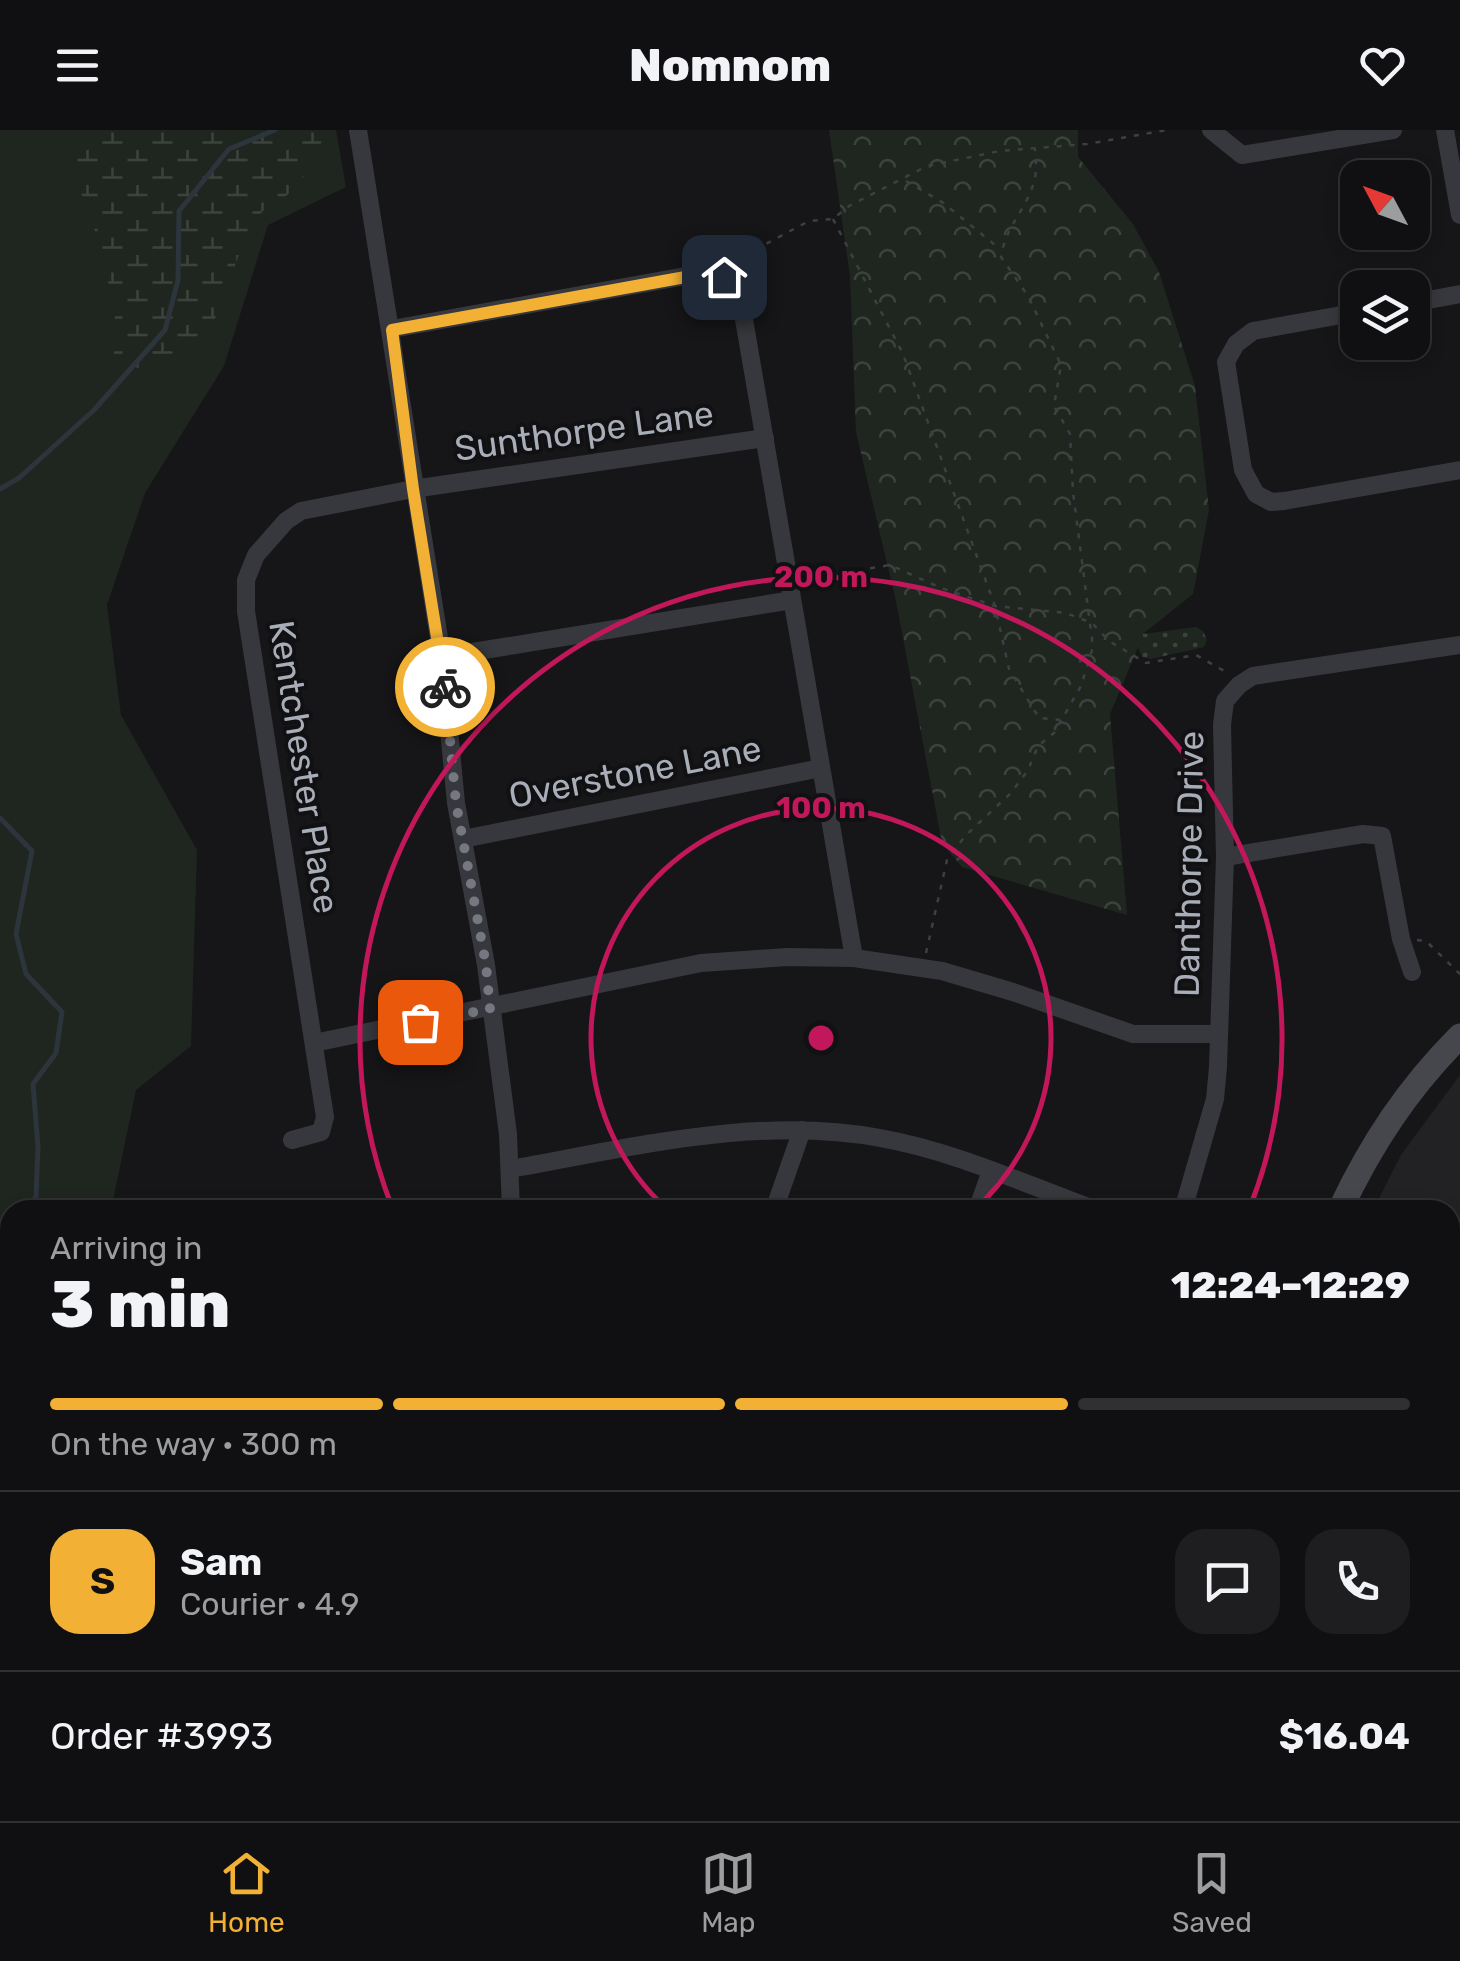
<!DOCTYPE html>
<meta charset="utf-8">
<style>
body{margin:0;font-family:Rubik,sans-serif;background:#1e1e20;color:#f1f3f6;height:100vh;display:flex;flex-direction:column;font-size:38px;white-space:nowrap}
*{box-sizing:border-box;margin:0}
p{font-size:32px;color:#9c9d9f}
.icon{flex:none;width:55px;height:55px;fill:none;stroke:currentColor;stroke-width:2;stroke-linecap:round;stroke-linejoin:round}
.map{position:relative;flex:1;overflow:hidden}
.panel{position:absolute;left:0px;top:1070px;width:1460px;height:622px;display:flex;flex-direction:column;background:#101012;border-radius:30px 30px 0 0;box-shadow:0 5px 15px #0003,0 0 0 2px #303032}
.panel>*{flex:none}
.needle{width:65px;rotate:311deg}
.tools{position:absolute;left:1340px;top:30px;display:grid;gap:20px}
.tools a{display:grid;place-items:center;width:90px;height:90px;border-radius:20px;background:#101012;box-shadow:0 5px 15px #0003,0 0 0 2px #303032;font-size:50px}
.pin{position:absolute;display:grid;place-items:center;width:85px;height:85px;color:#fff;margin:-42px;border-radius:20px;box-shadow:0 5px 15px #0006}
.courier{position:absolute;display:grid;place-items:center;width:100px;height:100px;margin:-50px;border:8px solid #f2b134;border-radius:50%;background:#fff;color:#222;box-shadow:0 2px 12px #0007}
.head em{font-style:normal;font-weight:800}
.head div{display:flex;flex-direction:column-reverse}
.head{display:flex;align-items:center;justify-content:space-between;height:170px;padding:0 50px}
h1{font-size:65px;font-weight:800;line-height:75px}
.bar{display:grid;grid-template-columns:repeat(4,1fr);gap:15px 10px;align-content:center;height:120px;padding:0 50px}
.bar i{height:12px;border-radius:8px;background:#303032}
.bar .current{background:#f2b134}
.bar p{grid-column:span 4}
.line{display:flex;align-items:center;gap:25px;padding:0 50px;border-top:2px solid #303032}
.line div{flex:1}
.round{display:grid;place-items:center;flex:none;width:105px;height:105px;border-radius:30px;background:#1e1e20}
header{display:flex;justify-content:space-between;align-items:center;height:130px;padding:0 50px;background:#101012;font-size:45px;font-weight:800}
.dock{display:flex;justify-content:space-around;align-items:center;height:140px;border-top:2px solid #303032;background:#101012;font-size:28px;color:#9c9d9f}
.dock a{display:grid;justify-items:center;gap:5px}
.dock .current{color:#f2b134}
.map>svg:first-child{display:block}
.built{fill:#222225}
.grass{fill:#1e261f}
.forest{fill:url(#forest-crowns)}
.wetland{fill:url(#wetland-marsh)}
.park{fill:url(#park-dots)}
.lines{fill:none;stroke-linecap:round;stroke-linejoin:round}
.stream{stroke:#2c353c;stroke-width:5}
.building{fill:url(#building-cross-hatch);stroke:#303034;stroke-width:2.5;filter:url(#shadow)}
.path{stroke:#3d3f44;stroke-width:2.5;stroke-dasharray:5 8;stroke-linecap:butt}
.lane{stroke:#37383d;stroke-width:9}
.street{stroke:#37383d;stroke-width:18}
.secondary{stroke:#45474d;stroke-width:25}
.done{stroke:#757880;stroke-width:10;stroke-dasharray:0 18}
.route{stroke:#f2b134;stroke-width:12}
.ring{fill:none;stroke:#c2185b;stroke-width:5}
.labels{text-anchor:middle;stroke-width:8;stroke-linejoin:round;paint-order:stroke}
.street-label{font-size:35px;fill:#a8adb8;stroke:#111113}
.centre{fill:#c2185b;stroke:#111113;stroke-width:5}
.ring-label{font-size:30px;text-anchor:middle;font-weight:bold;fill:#c2185b;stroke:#111113;stroke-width:8;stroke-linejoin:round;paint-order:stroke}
</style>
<header><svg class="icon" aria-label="menu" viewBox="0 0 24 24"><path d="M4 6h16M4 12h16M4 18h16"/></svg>Nomnom<svg class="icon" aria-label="heart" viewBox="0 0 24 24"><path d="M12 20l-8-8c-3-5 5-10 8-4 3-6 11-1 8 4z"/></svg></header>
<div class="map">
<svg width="1460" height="1691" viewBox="0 0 1460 1691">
<defs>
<pattern id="forest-crowns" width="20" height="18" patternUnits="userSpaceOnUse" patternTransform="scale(2.5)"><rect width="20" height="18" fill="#1e261f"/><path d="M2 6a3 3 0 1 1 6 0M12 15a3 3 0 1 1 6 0" fill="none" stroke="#3c433d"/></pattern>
<pattern id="wetland-marsh" width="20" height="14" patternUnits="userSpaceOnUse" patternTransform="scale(2.5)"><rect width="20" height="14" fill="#1e261f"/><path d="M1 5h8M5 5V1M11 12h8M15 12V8" fill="none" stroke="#3c433d"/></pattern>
<pattern id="park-dots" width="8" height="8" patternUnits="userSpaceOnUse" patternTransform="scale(2.5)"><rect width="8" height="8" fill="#1e261f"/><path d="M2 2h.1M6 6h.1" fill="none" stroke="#3c433d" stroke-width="1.8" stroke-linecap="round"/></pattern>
<pattern id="building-cross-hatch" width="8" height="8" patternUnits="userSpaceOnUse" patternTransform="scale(2.5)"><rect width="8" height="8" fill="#404145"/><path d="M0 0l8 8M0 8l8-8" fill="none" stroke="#595a5e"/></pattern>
<filter id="shadow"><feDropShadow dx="5.5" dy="5.5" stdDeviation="2.5" flood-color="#0009"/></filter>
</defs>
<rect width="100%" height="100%" fill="#161618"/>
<g class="built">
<path d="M1460 945V1631L1450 1630V1080H1373L1401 1025Z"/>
<path d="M10 1387V1682L1079 1683 1076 1691H0V1388Z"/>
<path d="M1450 1675 1460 1677V1691H1149L1153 1682H1450Z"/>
</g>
<path class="grass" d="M0 0H336L346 57 268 95 224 236 145 363 107 475 121 585 197 720 191 916 136 960 111 1080H10V1169L0 1164Z"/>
<path class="forest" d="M829 0H1078V27L1133 94 1159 142 1195 256 1209 380 1193 464 1144 503 1110 584 1127 785 962 737 942 713 896 471 856 302 850 146Z"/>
<path class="wetland" d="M71 0H324C321 24 304 50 286 66 278 72 267 76 261 83 223 130 228 226 159 236 141 239 131 239 114 232L115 179 91 86 79 58Z"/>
<path class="park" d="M1196 497 1203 501 1207 510 1204 517 1151 529 1142 527 1137 514 1143 504Z"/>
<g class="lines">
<g class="stream">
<path d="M0 359 19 348 94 280 165 200 178 150 179 81 229 19 275 0"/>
<path d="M0 688 32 721 16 804 26 844 62 882 56 923 33 954 38 1017 36 1067 26 1080"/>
<path d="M0 1113 10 1100"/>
</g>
</g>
<g class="building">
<path d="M760 1682H1043L1039 1691H783Z"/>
<path d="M1188 1682H1266L1265 1688 1277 1691H1187Z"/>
</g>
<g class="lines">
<g class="path">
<path d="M906 51 942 72 1000 119"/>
<path d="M833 89 903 224 995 476 1009 539 1039 588 1061 590"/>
<path d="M732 132 809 91 833 89 849 76 927 36 1000 21 1087 14 1167 0"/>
<path d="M806 449 890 435 941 458 995 476 1066 483 1092 493 1109 511 1146 533 1196 525 1226 542"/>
<path d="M1417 810 1426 811 1460 844"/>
<path d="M926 823 947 730 965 706 1011 663 1028 640 1038 616 1054 603 1081 556 1093 517 1073 362 1070 304 1054 276 1061 235 1028 166 1001 127C1006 95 1025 82 1034 52 1037 42 1036 30 1035 19"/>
</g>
<g class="lane">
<path d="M0 1508H10"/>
<path d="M1450 1594 1460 1560"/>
<path d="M553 1682 562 1691"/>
<path d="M656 1682 657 1691"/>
<path d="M425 1691 428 1682"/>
<path d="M1059 1691 1062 1682"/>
<path d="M1458 1691 1460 1680"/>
</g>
<g class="street">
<path d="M358 0 442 527 456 673 486 835 508 1004 511 1080"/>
<path d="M1211 0 1242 25 1393 0"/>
<path d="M1445 0 1460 85"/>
<path d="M1412 173 1460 164"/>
<path d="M1358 182 1253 201 1236 214 1226 232 1243 340 1256 364 1271 372 1284 371 1460 340"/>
<path d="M392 199 702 143C724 146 733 151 741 172L854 828"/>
<path d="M442 527 792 470"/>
<path d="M463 709 821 638"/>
<path d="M1225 727 1363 704 1382 706 1401 809 1412 842"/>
<path d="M314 913 701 833 787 827 854 828 942 841 1013 862 1133 904H1219"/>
<path d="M292 1010 321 1002 325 987 246 481V450L256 425 286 391 301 381 413 359 765 308"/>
<path d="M510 1039C630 1018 758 985 880 1008 954 1021 1025 1054 1096 1080"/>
<path d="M774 1080 802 1000"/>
<path d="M977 1080 991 1041"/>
<path d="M1183 1080 1215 969 1218 937 1225 727 1222 595 1225 571 1239 555 1253 546 1460 515"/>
</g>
<g class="secondary">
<path d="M1340 1080C1371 1014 1408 958 1460 906"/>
<path d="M0 1209 10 1215"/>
<path d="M1450 1659 1460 1661"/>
<path d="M1114 1691 1118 1682"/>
</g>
</g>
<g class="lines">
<path class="done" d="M420 892 490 879 486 835 456 673 445 557"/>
<path class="route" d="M445 557 413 359 392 200 702 144 724 147"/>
</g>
<g class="ring">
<path d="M667 1079A230 230 0 1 1 975 1079"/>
<path d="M392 1077A461 461 0 1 1 1250 1077"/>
</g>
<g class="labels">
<g class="street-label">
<text transform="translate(584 301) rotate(-8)" y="12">Sunthorpe Lane</text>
<text transform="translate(304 637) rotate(81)" y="12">Kentchester Place</text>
<text transform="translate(635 642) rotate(-11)" y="12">Overstone Lane</text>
<text transform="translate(1189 734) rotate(-89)" y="12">Danthorpe Drive</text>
</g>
</g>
<circle cx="821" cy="908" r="15" class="centre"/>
<g class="ring-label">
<text x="821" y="457">200 m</text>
<text x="821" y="688">100 m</text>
</g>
</svg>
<div class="tools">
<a><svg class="needle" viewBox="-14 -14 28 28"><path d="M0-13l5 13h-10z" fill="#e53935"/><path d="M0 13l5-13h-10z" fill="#9c9d9f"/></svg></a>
<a><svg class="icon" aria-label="layers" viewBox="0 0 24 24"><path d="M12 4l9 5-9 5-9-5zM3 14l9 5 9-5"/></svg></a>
</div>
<div class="pin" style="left:420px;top:892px;background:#ea580c"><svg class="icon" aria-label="bag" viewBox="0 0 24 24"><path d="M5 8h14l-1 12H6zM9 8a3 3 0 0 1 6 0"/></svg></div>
<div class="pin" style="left:724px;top:147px;background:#1f2937"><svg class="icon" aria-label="home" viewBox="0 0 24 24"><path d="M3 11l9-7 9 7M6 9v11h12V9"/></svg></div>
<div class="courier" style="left:445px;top:557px"><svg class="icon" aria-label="bike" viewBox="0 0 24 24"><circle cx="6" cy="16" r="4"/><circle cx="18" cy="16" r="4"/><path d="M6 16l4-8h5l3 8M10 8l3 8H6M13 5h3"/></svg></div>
<section class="panel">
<div class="head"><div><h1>3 min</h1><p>Arriving in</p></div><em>12:24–12:29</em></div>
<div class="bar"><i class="current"></i><i class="current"></i><i class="current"></i><i></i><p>On the way · 300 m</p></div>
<div class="line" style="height:180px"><b class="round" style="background:#f2b134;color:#111">S</b><div><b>Sam</b><p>Courier · 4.9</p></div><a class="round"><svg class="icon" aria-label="chat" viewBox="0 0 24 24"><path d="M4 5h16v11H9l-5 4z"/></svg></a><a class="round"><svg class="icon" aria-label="phone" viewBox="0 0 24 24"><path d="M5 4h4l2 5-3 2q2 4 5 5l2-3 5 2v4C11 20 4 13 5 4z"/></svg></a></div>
<div class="line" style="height:130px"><div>Order #3993</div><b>$16.04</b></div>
</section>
</div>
<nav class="dock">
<a class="current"><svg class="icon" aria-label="home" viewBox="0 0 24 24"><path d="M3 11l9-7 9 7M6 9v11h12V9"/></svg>Home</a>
<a><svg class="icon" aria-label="map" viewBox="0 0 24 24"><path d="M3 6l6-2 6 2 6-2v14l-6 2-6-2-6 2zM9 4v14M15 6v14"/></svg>Map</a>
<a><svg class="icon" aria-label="saved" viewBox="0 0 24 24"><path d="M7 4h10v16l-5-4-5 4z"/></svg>Saved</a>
</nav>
